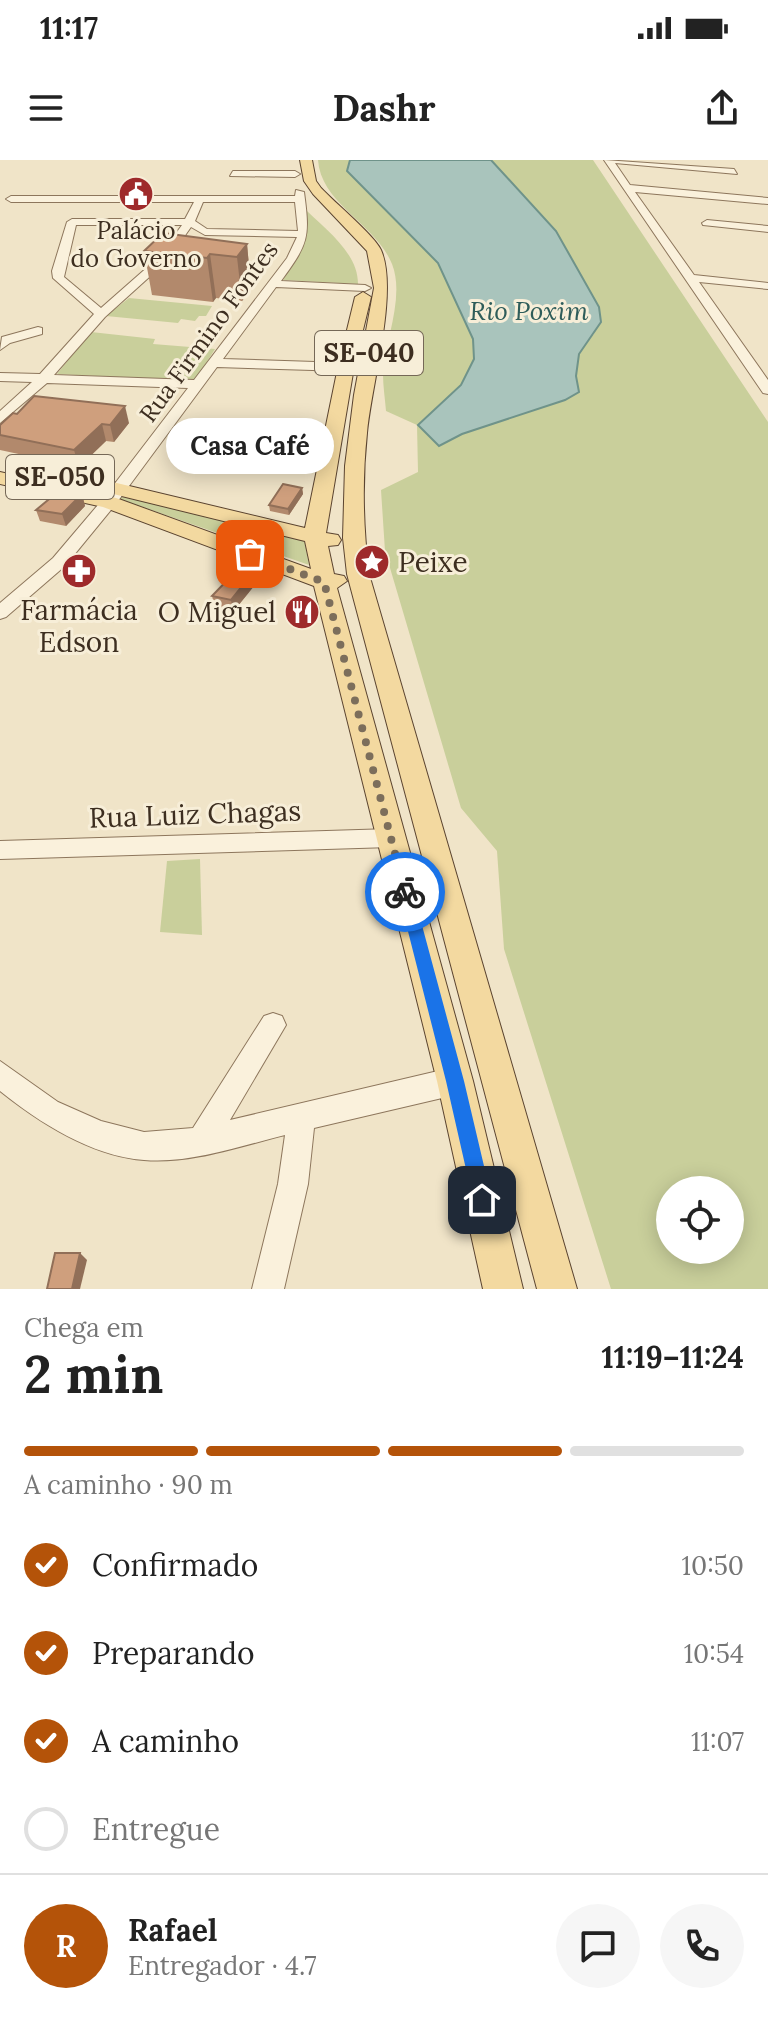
<!DOCTYPE html>
<html lang="pt">
<meta charset="utf-8">
<style>
body{margin:0;font-family:Lora,serif;background:#f6f6f6;color:#222;height:100vh;display:flex;flex-direction:column;font-size:30px;white-space:nowrap}
*{box-sizing:border-box;margin:0}
p{font-size:26px;color:#767676}
.icon{flex:none;width:44px;height:44px;fill:none;stroke:currentColor;stroke-width:2;stroke-linecap:round;stroke-linejoin:round}
.map{position:relative;height:1129px;overflow:hidden}
.drawer{display:flex;flex-direction:column;background:#fff;flex:1}
.drawer>*{flex:none}
.controls{position:absolute;left:656px;top:1016px;display:grid;gap:16px}
.controls a{display:grid;place-items:center;width:88px;height:88px;border-radius:50%;background:#fff;box-shadow:0 4px 20px #0003;font-size:40px}
.pin{position:absolute;display:grid;place-items:center;width:68px;height:68px;color:#fff;margin:-34px;border-radius:16px;box-shadow:0 4px 12px #0006}
.courier{position:absolute;display:grid;place-items:center;width:80px;height:80px;margin:-40px;border:6px solid #1a73e8;border-radius:50%;background:#fff;color:#222;box-shadow:0 2px 10px #0007}
.bubble{position:absolute;height:56px;border-radius:28px;background:#fff;box-shadow:0 4px 20px #0003;font-size:26px;font-weight:800;line-height:56px;text-align:center}
.overview em{font-style:normal;font-weight:800}
.overview div{display:flex;flex-direction:column-reverse}
.overview{display:flex;align-items:center;justify-content:space-between;height:136px;padding:0 24px}
h1{font-size:52px;font-weight:800;line-height:60px}
.bar{display:grid;grid-template-columns:repeat(4,1fr);gap:12px 8px;align-content:center;height:96px;padding:0 24px}
.bar i{height:10px;border-radius:6px;background:#e0e0e0}
.bar .on{background:#b45309}
.bar p{grid-column:span 4}
.line{display:flex;align-items:center;gap:20px;padding:0 24px;border-top:2px solid #e0e0e0}
.line div{flex:1}
.round{display:grid;place-items:center;flex:none;width:84px;height:84px;border-radius:42px;background:#f6f6f6}
ol{padding:0 24px;list-style:none}
li{display:flex;align-items:center;gap:24px;height:88px}
li p{margin-inline-start:auto}
li .icon{padding:8px;border-radius:50%;background:#b45309;color:#fff;stroke-width:4}
li:last-child{color:#767676}
li i{width:44px;height:44px;border:4px solid #e0e0e0;border-radius:50%}
.status{display:flex;justify-content:space-between;align-items:center;height:56px;padding:0 40px;background:#fff;direction:ltr}
.status svg{height:22px;fill:currentColor}
header{display:flex;justify-content:space-between;align-items:center;height:104px;padding:0 24px;background:#fff;font-size:36px;font-weight:800}
.map>svg:first-child{display:block}
.green{fill:#c9cf9b;fill-rule:evenodd}
.water{fill:#a9c4bc;stroke:#6f938a;stroke-width:2}
.lines{fill:none;stroke-linecap:round;stroke-linejoin:round}
.minor-casing{stroke:#8d765c;stroke-width:2}
.major-casing{stroke:#5b4430;stroke-width:2}
.minor{fill:#faf1dc;fill-rule:evenodd}
.major{fill:#f3d9a0;fill-rule:evenodd}
.wall{fill:#b2896c}
.shaded-wall{fill:#916f58}
.building{fill:#cf9f7d;stroke:#916f58;stroke-width:2}
.route{fill:#1a73e8}
.done{stroke:#7c6e5b;stroke-width:8;stroke-dasharray:0 14.4}
.labels{text-anchor:middle;stroke-width:6;stroke-linejoin:round;paint-order:stroke}
.far-poi-label{font-size:24px;fill:#3d2e20;stroke:#f7eed8}
.far-street-label{font-size:24px;fill:#3d2e20;stroke:#f7eed8}
.far-water-label{font-size:26px;font-style:italic;fill:#2f5d5a;stroke:#f7eed8}
.shield{fill:#f7eed8;stroke:#756857;stroke-width:2}
.shield-label{font-size:26px;font-weight:bold;fill:#3d2e20}
.poi-label{font-size:28px;fill:#3d2e20;stroke:#f7eed8;text-anchor:start}
.street-label{font-size:28px;fill:#3d2e20;stroke:#f7eed8}
</style>
<div class="status"><b>11:17</b><svg viewBox="0 0 49 12"><path d="M0 12V9h3v3zM5 12V6h3v6zM10 12V3h3v9zM15 12V0h3v12zM26 1h20v11H26zM47 4h2v5h-2z"/></svg></div>
<header><svg class="icon" aria-label="menu" viewBox="0 0 24 24"><path d="M4 6h16M4 12h16M4 18h16"/></svg>Dashr<svg class="icon" aria-label="share" viewBox="0 0 24 24"><path d="M12 15V3M7 8l5-5 5 5M5 13v7h14v-7"/></svg></header>
<div class="map">
<svg width="768" height="1129" viewBox="0 0 768 1129">
<rect width="100%" height="100%" fill="#f0e4c8"/>
<g class="green">
<path d="M318 0H350L348 12 438 103 473 179 475 199 461 225 418 265 438 285 462 274 564 240 576 216 579 194 585 182 594 174 599 147 556 71 491 0H593L768 262V1129H611L504 789 497 691 461 648 385 391 381 330 418 312 417 265 386 251C385 239 383 226 383 214 385 180 405 137 392 104 376 64 321 44 318 0ZM670 1030H730V1090H670Z"/>
<path d="M301 45C323 68 358 91 358 124L283 120C301 91 308 80 301 45Z"/>
<path d="M129 138 212 146 206 156H199L195 161 181 159 178 163 106 156Z"/>
<path d="M91 172 155 179 153 184 215 189 195 221 57 214Z"/>
<path d="M121 333 304 378 309 405 117 338Z"/>
<path d="M200 699 202 775 160 772 167 701Z"/>
</g>
<path class="water" d="M350 0H491L556 71 599 147 601 162 579 194 576 216 579 232 565 240 462 274 439 286 418 265 461 225 474 199 473 179 438 103 347 11Z"/>
<g class="lines">
<defs>
<g id="minor">
<path d="M604 0 734 9 737 14 615 3 630 25 768 38V44L635 32 694 115 768 123V129L699 122 768 220V234L763 233Z"/>
<path d="M233 11H295L300 14 295 17 230 16Z"/>
<path d="M296 30 304 32C310 77 309 83 281 121L365 125 371 128 365 131 276 127 223 199 346 203 352 207 346 211 217 207 115 345 65 406 6 457 0 459V443L53 398 103 339 188 228 47 223 0 263V251L32 222 0 221V213L40 214 94 154 53 118 52 111 67 62 72 59H185L194 42H11L6 39 11 36H295ZM203 42H295L298 71 207 69 195 61ZM76 65H182L159 97 101 148 64 117ZM191 67 205 75 297 77 287 98 194 220 54 215 105 157 167 101Z"/>
<path d="M707 60 768 66V72L703 65 702 63Z"/>
<path d="M38 167 42 168V174L10 183 0 190 2 177Z"/>
<path d="M391 669 399 672 402 678 399 684 391 687 0 699V681Z"/>
<path d="M273 853 282 856 286 865 230 960 455 907 465 911 469 921 465 931 455 935 314 968 308 1024 284 1129H252L278 1024 285 975C240 986 190 1004 144 1000 91 996 40 963 0 931V901L58 942 101 961 144 972 193 968 264 856Z"/>
</g>
<g id="major">
<path d="M300 0H312L316 21 321 28C334 42 375 76 381 90 399 131 371 226 367 273 362 320 363 367 369 414L577 1129H537L347 414 343 378 345 306 354 235 374 128 367 91 313 34 304 21Z"/>
<path d="M363 132 371 137 354 207 326 373 338 375 341 380 338 385 328 386 334 414 344 416 347 421 337 428 473 921 523 1129H483L437 921 314 426 103 347 0 324V312L116 338 311 409 305 381 93 329 90 325 100 319 305 368 338 207 355 137Z"/>
</g>
</defs>
<use href="#minor" class="minor-casing"/>
<use href="#major" class="major-casing"/>
<use href="#minor" class="minor"/>
<use href="#major" class="major"/>
</g>
<g class="wall">
<path d="M247 84 251 128 242 141 216 138 213 142 152 135 144 91Z"/>
<path d="M129 263 114 282 106 281 79 307 0 290V265Z"/>
<path d="M302 328 303 334 289 355 270 351 269 345Z"/>
<path d="M82 334 85 346 66 366 40 361 36 350Z"/>
<path d="M254 426 233 452 215 448 212 436Z"/>
</g>
<g class="shaded-wall">
<path d="M247 84 251 128 242 141 237 97Z"/>
<path d="M210 94 216 138 213 142 207 98Z"/>
<path d="M125 246 129 263 114 282 110 265Z"/>
<path d="M102 264 106 281 79 307 74 290Z"/>
<path d="M302 328 303 334 289 355 288 349Z"/>
<path d="M82 334 85 346 66 366 62 354Z"/>
<path d="M252 414 254 426 233 452 231 440Z"/>
<path d="M80 1093 87 1100 80 1129H72Z"/>
</g>
<g class="building">
<path d="M163 73 247 84 237 97 210 94 207 98 144 91Z"/>
<path d="M34 236 125 246 110 265 102 264 74 290 0 275V265L13 253 17 254Z"/>
<path d="M283 324 302 328 288 349 269 345Z"/>
<path d="M60 330 82 334 62 354 36 350Z"/>
<path d="M237 410 252 414 231 440 212 436Z"/>
<path d="M55 1093H80L72 1129H47Z"/>
</g>
<path class="route" d="M405 726 413 732 464 921 492 1040 489 1047 482 1049 475 1047 473 1040 446 921 398 732Z"/>
<g class="lines">
<path class="done" d="M250 394 324 422 405 732"/>
</g>
<defs>
<symbol id="civic-disc" viewBox="-11 -11 22 22"><circle r="9.5" fill="#9e2a2b" stroke="#f7eed8"/><path d="M-.6-6.5H3V-4.5H.6V-3L4-1V1h2V6H-6V1h2V-1L-.6-3ZM-1.2 2.5V6h2.4V2.5Z" fill="#fff"/></symbol>
<symbol id="sight-disc" viewBox="-11 -11 22 22"><circle r="9.5" fill="#9e2a2b" stroke="#f7eed8"/><path d="M0-6L1.8-2.2L6-1.7L2.9 1.2L3.7 5.4L0 3.3L-3.7 5.4L-2.9 1.2L-6-1.7L-1.8-2.2Z" fill="#fff"/></symbol>
<symbol id="pharmacy-disc" viewBox="-11 -11 22 22"><circle r="9.5" fill="#9e2a2b" stroke="#f7eed8"/><path d="M-2-6h4v4h4v4h-4v4h-4v-4h-4v-4h4Z" fill="#fff"/></symbol>
<symbol id="restaurant-disc" viewBox="-11 -11 22 22"><circle r="9.5" fill="#9e2a2b" stroke="#f7eed8"/><path d="M-5-6h1v4h1v-4h1v4h1v-4h1v5L-1.5 .5V6h-2V.5L-5-1ZM5-6V6H3V1.5H1.5Q1.5-4 5-6Z" fill="#fff"/></symbol>
</defs>
<g fill-rule="evenodd">
<use href="#civic-disc" x="116" y="14" width="40" height="40"/>
<use href="#sight-disc" x="352" y="382" width="40" height="40"/>
<use href="#pharmacy-disc" x="59" y="391" width="40" height="40"/>
<use href="#restaurant-disc" x="282" y="432" width="40" height="40"/>
</g>
<g class="labels">
<g class="far-poi-label">
<text x="136" y="79">Palácio<tspan x="136" dy="28">do Governo</tspan></text>
</g>
<g class="far-street-label">
<text transform="translate(209 172) rotate(-54)" y="8">Rua Firmino Fontes</text>
</g>
<g class="far-water-label">
<text x="529" y="160">Rio Poxim</text>
</g>
<g class="shield">
<rect x="315" y="171" width="108" height="44" rx="6"/>
<rect x="6" y="295" width="108" height="44" rx="6"/>
</g>
<g class="shield-label">
<text x="369" y="202">SE-040</text>
<text x="60" y="326">SE-050</text>
</g>
<g class="poi-label">
<text x="398" y="412">Peixe</text>
<text x="79" y="460" text-anchor="middle">Farmácia<tspan x="79" dy="32">Edson</tspan></text>
<text x="276" y="462" text-anchor="end">O Miguel</text>
</g>
<g class="street-label">
<text transform="translate(195 654) rotate(-2)" y="10">Rua Luiz Chagas</text>
</g>
</g>
</svg>
<div class="controls">
<a><svg class="icon" aria-label="locate" viewBox="0 0 24 24"><circle cx="12" cy="12" r="6"/><path d="M12 2v4M12 18v4M2 12h4M18 12h4"/></svg></a>
</div>
<div class="pin" style="left:250px;top:394px;background:#ea580c"><svg class="icon" aria-label="bag" viewBox="0 0 24 24"><path d="M5 8h14l-1 12H6zM9 8a3 3 0 0 1 6 0"/></svg></div>
<div class="pin" style="left:482px;top:1040px;background:#1f2937"><svg class="icon" aria-label="home" viewBox="0 0 24 24"><path d="M3 11l9-7 9 7M6 9v11h12V9"/></svg></div>
<div class="courier" style="left:405px;top:732px"><svg class="icon" aria-label="bike" viewBox="0 0 24 24"><circle cx="6" cy="16" r="4"/><circle cx="18" cy="16" r="4"/><path d="M6 16l4-8h5l3 8M10 8l3 8H6M13 5h3"/></svg></div>
<div class="bubble" style="left:166px;top:258px;width:168px">Casa Café</div>
</div>
<section class="drawer">
<div class="overview"><div><h1>2 min</h1><p>Chega em</p></div><em>11:19–11:24</em></div>
<div class="bar"><i class="on"></i><i class="on"></i><i class="on"></i><i></i><p>A caminho · 90 m</p></div>
<ol>
<li><svg class="icon" aria-label="check" viewBox="0 0 24 24"><path d="M5 12l5 5 9-10"/></svg>Confirmado<p>10:50</p></li>
<li><svg class="icon" aria-label="check" viewBox="0 0 24 24"><path d="M5 12l5 5 9-10"/></svg>Preparando<p>10:54</p></li>
<li><svg class="icon" aria-label="check" viewBox="0 0 24 24"><path d="M5 12l5 5 9-10"/></svg>A caminho<p>11:07</p></li>
<li><i></i>Entregue</li>
</ol>
<div class="line" style="height:144px"><b class="round" style="background:#b45309;color:#fff">R</b><div><b>Rafael</b><p>Entregador · 4.7</p></div><a class="round"><svg class="icon" aria-label="chat" viewBox="0 0 24 24"><path d="M4 5h16v11H9l-5 4z"/></svg></a><a class="round"><svg class="icon" aria-label="phone" viewBox="0 0 24 24"><path d="M5 4h4l2 5-3 2q2 4 5 5l2-3 5 2v4C11 20 4 13 5 4z"/></svg></a></div>
</section>
